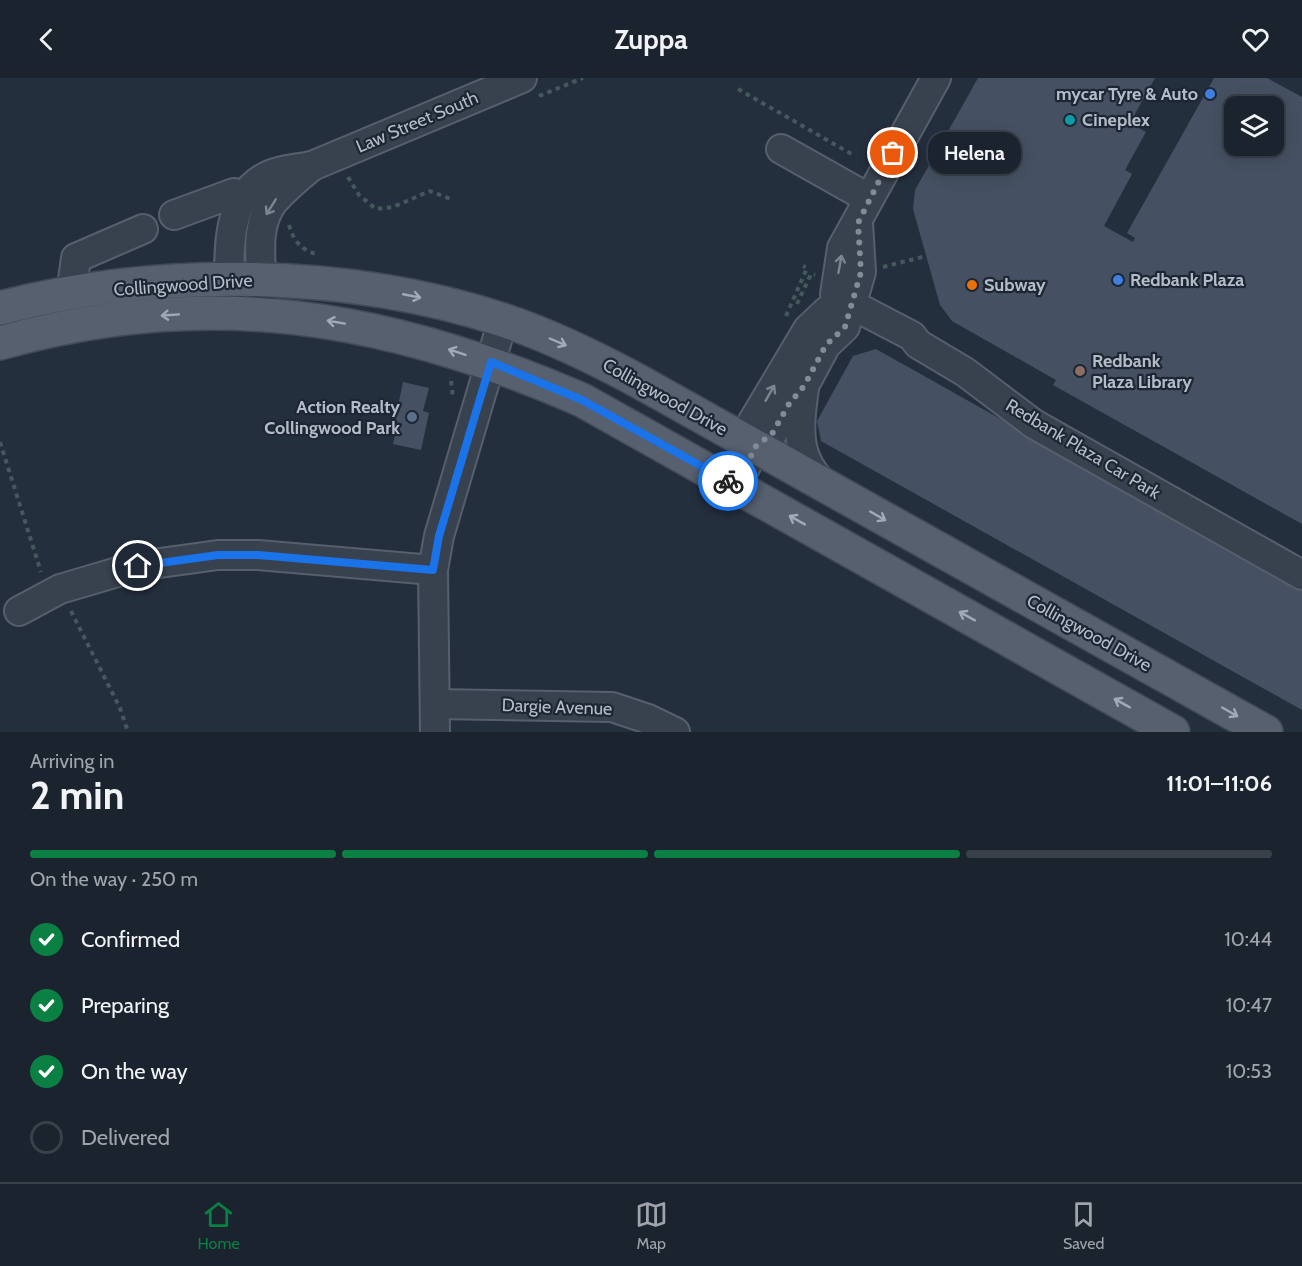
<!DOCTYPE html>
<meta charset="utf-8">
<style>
body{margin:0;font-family:Cabin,sans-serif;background:#242b36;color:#f1f3f6;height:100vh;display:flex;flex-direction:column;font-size:22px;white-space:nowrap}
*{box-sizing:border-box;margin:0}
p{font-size:20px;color:#a0a4aa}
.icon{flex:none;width:33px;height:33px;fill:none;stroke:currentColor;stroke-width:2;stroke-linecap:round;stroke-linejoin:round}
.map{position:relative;height:654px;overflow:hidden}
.drawer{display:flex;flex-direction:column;background:#1b232e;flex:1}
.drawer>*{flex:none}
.controls{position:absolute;left:1224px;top:18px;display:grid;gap:12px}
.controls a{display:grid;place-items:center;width:60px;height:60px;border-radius:12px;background:#1b232e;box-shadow:0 3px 15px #0003,0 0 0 2px #39404a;font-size:30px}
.pin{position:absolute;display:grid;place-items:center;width:51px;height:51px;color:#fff;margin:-26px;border:3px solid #fff;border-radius:50%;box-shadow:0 2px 6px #0007}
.courier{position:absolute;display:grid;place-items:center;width:60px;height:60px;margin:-30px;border:4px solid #1a73e8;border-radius:50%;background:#fff;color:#222;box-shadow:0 2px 8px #0007}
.bubble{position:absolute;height:42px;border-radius:18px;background:#1b232e;box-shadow:0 3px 15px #0003,0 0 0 2px #39404a;font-size:20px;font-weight:800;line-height:42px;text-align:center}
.overview em{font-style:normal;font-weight:800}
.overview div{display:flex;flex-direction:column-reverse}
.overview{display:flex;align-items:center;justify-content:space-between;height:102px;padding:0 30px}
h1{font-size:39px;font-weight:800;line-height:45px}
.bar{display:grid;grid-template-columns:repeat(4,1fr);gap:9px 6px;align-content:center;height:72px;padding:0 30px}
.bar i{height:8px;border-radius:4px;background:#39404a}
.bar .active{background:#0b8043}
.bar p{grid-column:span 4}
ol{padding:0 30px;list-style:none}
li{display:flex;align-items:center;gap:18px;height:66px}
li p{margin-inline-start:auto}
li .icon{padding:6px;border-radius:50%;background:#0b8043;color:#fff;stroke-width:4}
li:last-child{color:#a0a4aa}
li i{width:33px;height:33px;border:3px solid #39404a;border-radius:50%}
header{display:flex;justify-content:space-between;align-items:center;height:78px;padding:0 30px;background:#1b232e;font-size:27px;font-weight:800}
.tabs{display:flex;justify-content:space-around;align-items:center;height:84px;border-top:2px solid #39404a;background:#1b232e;font-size:16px;color:#a0a4aa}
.tabs a{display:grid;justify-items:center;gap:3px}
.tabs .active{color:#0b8043}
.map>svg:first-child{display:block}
.building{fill:#455162;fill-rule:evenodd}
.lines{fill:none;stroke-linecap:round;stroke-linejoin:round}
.minor-casing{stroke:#565f6c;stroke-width:32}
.major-casing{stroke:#414a57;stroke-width:36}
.path{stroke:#44595c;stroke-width:4;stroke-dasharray:4.5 4.5;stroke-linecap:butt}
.minor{stroke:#38414e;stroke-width:28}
.major{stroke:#56606e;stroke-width:33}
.oneway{stroke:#7c8592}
.oneway2{stroke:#a1aab7}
.done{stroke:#828b98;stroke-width:6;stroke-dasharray:0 10.8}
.route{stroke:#1a73e8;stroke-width:8}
.shop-dot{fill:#3f7fe0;stroke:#1d2633;stroke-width:2}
.culture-dot{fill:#0f9aa8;stroke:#1d2633;stroke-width:2}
.food-dot{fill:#e8710a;stroke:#1d2633;stroke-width:2}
.education-dot{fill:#8d6e63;stroke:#1d2633;stroke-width:2}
.service-dot{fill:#5c6f8a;stroke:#1d2633;stroke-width:2}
.labels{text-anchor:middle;stroke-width:4.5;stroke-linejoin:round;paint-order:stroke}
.poi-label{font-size:18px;font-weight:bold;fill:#b4bcc9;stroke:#1d2633;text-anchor:start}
.street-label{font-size:18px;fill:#b4bcc9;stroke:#1d2633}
</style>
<header><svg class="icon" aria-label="back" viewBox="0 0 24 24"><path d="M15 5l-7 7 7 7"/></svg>Zuppa<svg class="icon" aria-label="heart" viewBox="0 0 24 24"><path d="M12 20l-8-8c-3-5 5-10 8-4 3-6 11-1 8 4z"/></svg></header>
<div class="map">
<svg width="1302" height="654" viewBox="0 0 1302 654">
<rect width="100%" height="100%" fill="#242f3e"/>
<g class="building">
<path d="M978 0H1155L1130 45 1146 54 1125 92 1132 96 1104 148 1133 164 1135 160 1127 155 1214 0H1267L1302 19V446L1053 307 1056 302 952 243 940 227 913 131 915 112ZM1234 28H1274V68H1234Z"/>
<path d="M876 271 1302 510V632L821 363 817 343 853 278Z"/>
<path d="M403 304 429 310 423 333 429 335 421 372 393 366 398 343H395Z"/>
</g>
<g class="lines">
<defs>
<g id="minor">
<path d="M781 71 868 120"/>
<path d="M174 137 234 115 245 120"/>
<path d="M71 216 76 180 143 151"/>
<path d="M262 222C263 190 252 150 274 123 285 110 299 99 312 88"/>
<path d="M229 223C230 183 223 126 262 101 276 92 296 91 312 88L522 0"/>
<path d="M844 247 837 231 835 216 842 170 936 0"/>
<path d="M804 310C799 348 794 381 826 408"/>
<path d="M756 368 752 345 808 251 827 233 851 230 864 233 912 258 918 266 965 294 1034 346 1302 497"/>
<path d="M736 408 756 368 772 356 789 326 804 308 826 267 845 249 861 194 858 145"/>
<path d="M19 533 60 511 138 488 218 477H258L433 492"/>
<path d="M435 626 612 629 648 641 675 654"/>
<path d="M435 654 433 492 439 458 503 242"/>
</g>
<g id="major">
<path d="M0 230C159 189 348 191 503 242 551 258 596 280 640 304L1266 654"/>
<path d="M0 265C209 207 387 237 582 322L1173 654"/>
</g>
</defs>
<use href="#minor" class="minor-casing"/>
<use href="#major" class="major-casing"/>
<g class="path">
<path d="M738 11 855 78"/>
<path d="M539 18 583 0"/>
<path d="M348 99 359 117 376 131 393 129 430 113 453 122"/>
<path d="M289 147C294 164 301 172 319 177"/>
<path d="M883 189 926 178"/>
<path d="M797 226 811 196 815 197"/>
<path d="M786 238 807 190 803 188"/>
<path d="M451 303 453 320"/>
<path d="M0 364 41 494"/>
<path d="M71 533 120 630 128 654"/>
</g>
<use href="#minor" class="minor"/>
<use href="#major" class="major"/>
</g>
<defs><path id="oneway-shaft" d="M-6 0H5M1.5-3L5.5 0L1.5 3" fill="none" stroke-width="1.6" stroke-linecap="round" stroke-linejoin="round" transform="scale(1.5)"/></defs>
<g class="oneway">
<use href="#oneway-shaft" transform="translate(271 129) rotate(122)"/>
<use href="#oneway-shaft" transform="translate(840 186) rotate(-80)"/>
<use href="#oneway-shaft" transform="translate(770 315) rotate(-60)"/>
</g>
<g class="oneway2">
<use href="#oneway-shaft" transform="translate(412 218) rotate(11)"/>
<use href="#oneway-shaft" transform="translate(170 237) rotate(176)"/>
<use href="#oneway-shaft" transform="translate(336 244) rotate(-170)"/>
<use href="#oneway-shaft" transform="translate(558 264) rotate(23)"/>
<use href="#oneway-shaft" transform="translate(457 274) rotate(-162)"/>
<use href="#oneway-shaft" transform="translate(878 438) rotate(30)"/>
<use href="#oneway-shaft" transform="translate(797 442) rotate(-151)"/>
<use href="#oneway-shaft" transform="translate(967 538) rotate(-151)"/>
<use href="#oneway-shaft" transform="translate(1122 625) rotate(-151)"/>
<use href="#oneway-shaft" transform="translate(1230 634) rotate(30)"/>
</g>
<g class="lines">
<path class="done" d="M728 403 736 408 756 368 772 356 789 326 804 308 826 267 845 249 861 194 858 145 893 75"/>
<path class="route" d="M138 488 218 477H258L433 492 439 458 491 284 582 322 728 403"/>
</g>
<g class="shop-dot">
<circle cx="1210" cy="16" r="6"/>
<circle cx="1118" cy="202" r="6"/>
</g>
<circle class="culture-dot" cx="1070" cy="42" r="6"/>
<circle class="food-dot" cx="972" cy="207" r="6"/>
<circle class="education-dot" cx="1080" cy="293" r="6"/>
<circle class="service-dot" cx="412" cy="339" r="6"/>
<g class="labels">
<g class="poi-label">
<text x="1198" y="22" text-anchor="end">mycar Tyre &amp; Auto</text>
<text x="1082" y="48">Cineplex</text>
<text x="1130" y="208">Redbank Plaza</text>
<text x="984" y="213">Subway</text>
<text x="1092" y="289">Redbank<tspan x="1092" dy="21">Plaza Library</tspan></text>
<text x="400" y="335" text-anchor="end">Action Realty<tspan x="400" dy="21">Collingwood Park</tspan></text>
</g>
<g class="street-label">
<text transform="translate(417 44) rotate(-23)" y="6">Law Street South</text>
<text transform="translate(183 207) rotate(-4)" y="6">Collingwood Drive</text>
<text transform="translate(665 319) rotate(29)" y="6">Collingwood Drive</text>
<text transform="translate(1083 371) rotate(31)" y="6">Redbank Plaza Car Park</text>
<text transform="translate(1089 555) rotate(29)" y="6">Collingwood Drive</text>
<text transform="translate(557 629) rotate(2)" y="6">Dargie Avenue</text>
</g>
</g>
</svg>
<div class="controls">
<a><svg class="icon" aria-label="layers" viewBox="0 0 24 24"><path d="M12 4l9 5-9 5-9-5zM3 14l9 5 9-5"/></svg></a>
</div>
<div class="pin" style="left:893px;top:75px;background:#ea580c"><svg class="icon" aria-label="bag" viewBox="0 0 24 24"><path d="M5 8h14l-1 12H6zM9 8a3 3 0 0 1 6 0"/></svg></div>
<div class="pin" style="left:138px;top:488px;background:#1f2937"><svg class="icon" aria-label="home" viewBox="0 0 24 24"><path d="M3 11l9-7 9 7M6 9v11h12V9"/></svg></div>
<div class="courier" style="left:728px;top:403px"><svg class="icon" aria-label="bike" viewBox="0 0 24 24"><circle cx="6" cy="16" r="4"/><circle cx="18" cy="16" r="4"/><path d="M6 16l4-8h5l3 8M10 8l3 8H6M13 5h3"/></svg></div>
<div class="bubble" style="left:928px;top:54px;width:93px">Helena</div>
</div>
<section class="drawer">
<div class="overview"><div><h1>2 min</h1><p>Arriving in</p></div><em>11:01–11:06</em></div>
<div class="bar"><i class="active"></i><i class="active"></i><i class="active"></i><i></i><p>On the way · 250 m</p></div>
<ol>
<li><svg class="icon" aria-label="check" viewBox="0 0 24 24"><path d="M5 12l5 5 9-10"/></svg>Confirmed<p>10:44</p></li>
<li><svg class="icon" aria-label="check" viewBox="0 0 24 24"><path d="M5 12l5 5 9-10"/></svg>Preparing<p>10:47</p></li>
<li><svg class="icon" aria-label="check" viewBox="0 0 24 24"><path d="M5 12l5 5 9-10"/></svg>On the way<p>10:53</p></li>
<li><i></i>Delivered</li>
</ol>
</section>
<nav class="tabs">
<a class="active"><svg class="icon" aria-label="home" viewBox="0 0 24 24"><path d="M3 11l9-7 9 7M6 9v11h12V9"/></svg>Home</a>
<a><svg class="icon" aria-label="map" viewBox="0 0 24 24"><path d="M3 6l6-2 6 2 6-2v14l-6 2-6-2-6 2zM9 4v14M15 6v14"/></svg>Map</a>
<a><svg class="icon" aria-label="saved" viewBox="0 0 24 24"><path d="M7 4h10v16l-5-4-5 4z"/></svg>Saved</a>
</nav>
